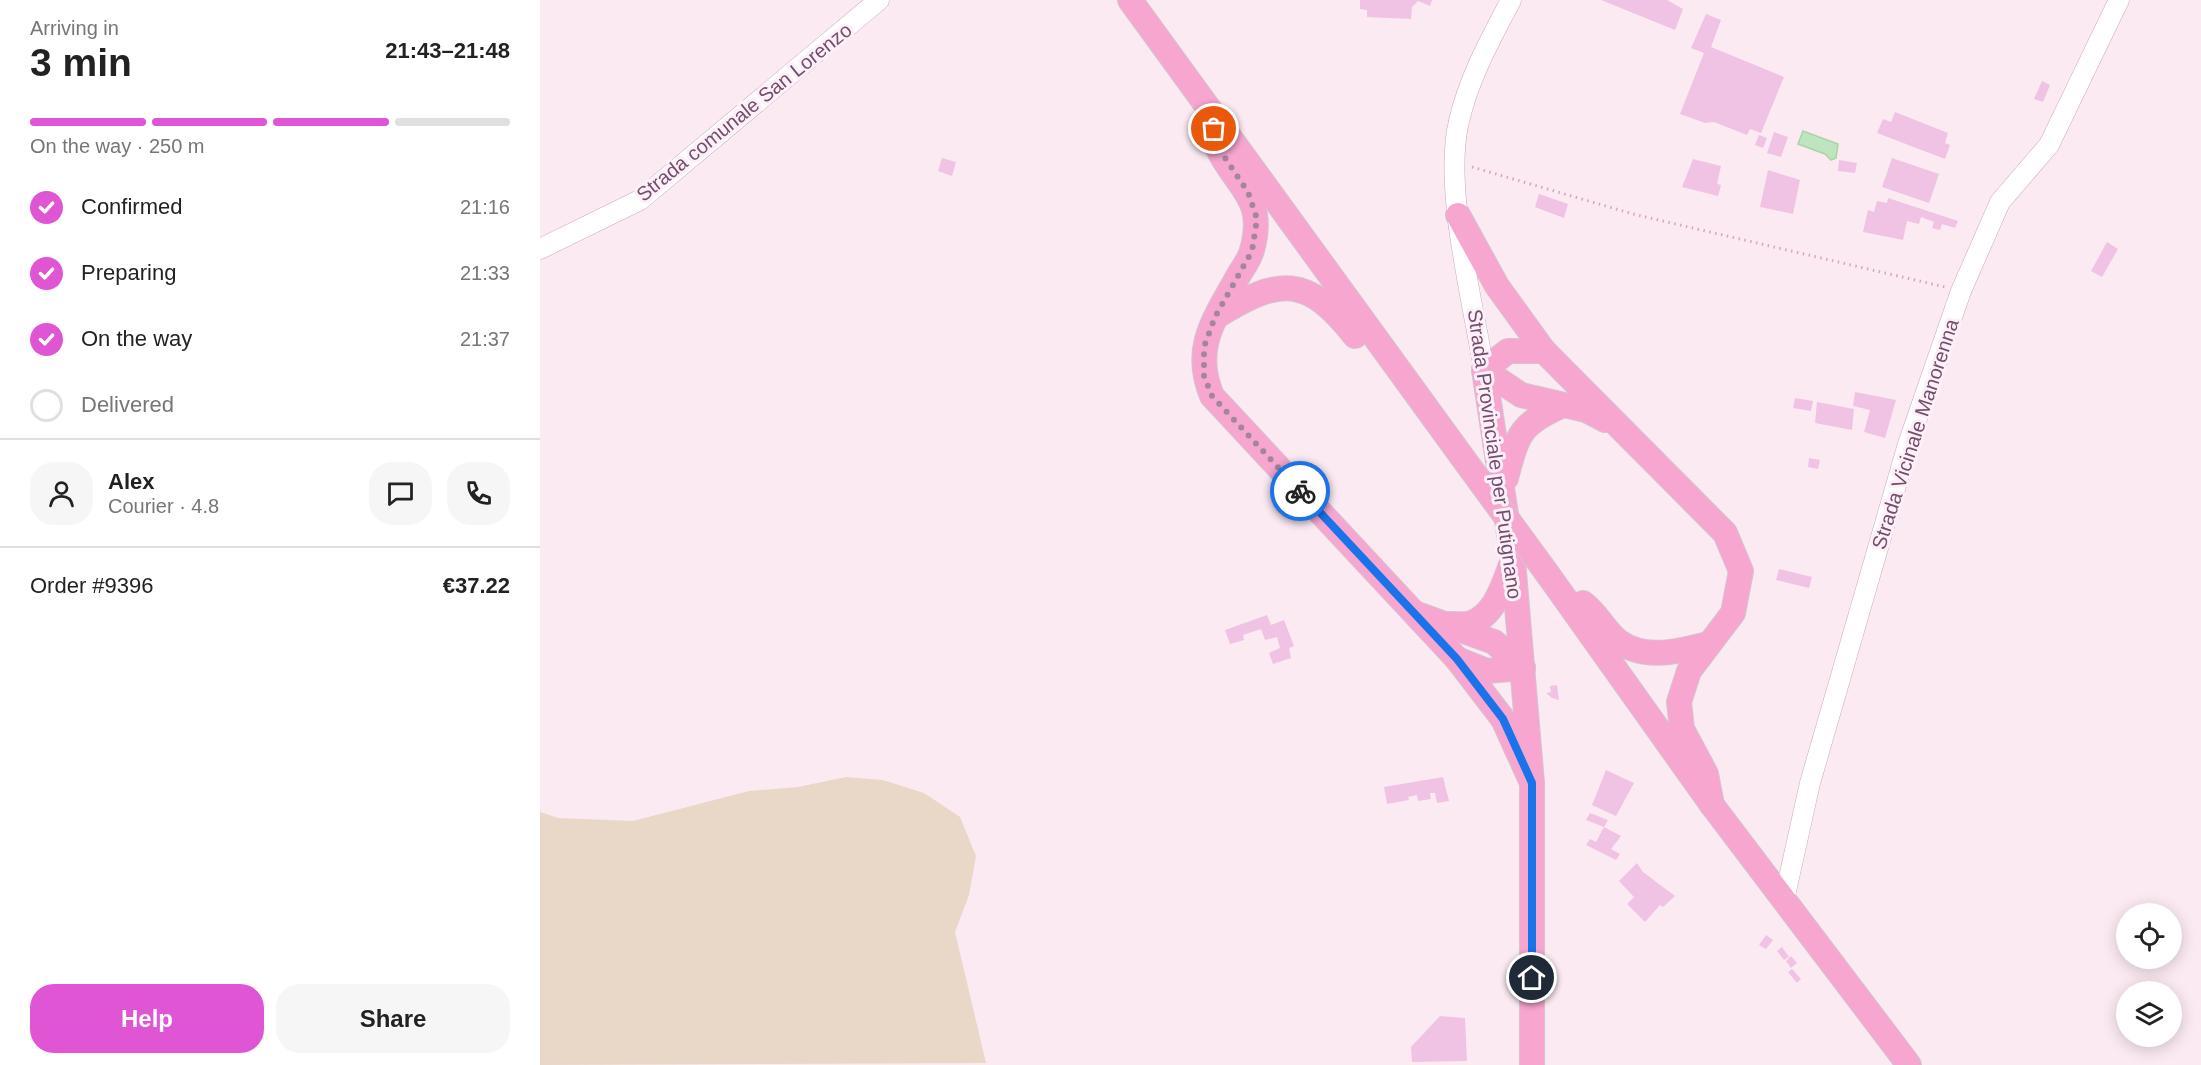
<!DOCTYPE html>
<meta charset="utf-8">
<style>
body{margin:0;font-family:Arial,sans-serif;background:#f6f6f6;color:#222;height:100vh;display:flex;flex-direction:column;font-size:22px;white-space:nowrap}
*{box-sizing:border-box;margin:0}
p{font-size:20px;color:#767676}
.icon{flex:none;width:33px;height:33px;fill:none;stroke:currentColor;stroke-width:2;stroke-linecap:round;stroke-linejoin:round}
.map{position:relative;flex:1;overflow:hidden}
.drawer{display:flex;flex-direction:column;background:#fff;width:540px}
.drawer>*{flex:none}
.controls{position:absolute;left:1576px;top:903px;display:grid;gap:12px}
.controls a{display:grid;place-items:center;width:66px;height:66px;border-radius:50%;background:#fff;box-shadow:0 3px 15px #0003;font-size:30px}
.pin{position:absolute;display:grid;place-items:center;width:51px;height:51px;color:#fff;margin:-26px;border:3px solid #fff;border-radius:50%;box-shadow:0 2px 6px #0007}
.courier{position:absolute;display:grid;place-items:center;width:60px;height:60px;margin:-30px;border:4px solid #1a73e8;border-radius:50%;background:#fff;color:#222;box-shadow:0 2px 8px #0007}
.headline em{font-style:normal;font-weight:700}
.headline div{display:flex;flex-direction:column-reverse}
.headline{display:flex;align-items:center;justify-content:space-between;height:102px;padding:0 30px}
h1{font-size:39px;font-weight:700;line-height:45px}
.bar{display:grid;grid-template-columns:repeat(4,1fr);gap:9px 6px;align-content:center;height:72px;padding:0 30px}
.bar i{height:8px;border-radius:4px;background:#e0e0e0}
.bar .selected{background:#df55d3}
.bar p{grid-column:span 4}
.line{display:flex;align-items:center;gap:15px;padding:0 30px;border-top:2px solid #e0e0e0}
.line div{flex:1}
.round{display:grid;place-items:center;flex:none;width:63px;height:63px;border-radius:24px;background:#f6f6f6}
ol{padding:0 30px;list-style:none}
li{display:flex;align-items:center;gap:18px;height:66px}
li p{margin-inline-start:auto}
li .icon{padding:6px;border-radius:50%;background:#df55d3;color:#fff;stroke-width:4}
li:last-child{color:#767676}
li i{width:33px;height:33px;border:3px solid #e0e0e0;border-radius:50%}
.action{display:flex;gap:12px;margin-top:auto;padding:12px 30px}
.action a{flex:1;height:69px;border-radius:24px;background:#df55d3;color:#fff;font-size:24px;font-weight:700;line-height:69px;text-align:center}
.action a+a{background:#f6f6f6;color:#222}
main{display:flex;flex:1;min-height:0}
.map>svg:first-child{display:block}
.green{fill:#e9d7c8}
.water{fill:#bee5bf;stroke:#a5d6a6;stroke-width:1.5}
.building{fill:#f0c2e4}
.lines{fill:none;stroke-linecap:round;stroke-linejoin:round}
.minor-casing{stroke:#c8aac0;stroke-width:21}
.major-casing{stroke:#d3c6d0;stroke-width:26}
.path{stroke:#d5a5c9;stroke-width:3;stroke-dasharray:1.5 4.5;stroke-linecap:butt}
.minor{stroke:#fff;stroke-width:20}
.major{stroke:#f6a6cf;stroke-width:24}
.major-bridge-casing{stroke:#d3c6d0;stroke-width:26;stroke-linecap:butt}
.major-bridge{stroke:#f6a6cf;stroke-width:24}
.done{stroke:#a4859c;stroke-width:6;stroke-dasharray:0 10.8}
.route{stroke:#1a73e8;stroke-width:8}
.labels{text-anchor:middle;stroke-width:6;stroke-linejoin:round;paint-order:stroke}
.street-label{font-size:20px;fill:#754e6d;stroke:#fef0f8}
</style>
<main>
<section class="drawer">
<div class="headline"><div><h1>3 min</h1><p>Arriving in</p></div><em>21:43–21:48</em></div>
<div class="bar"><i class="selected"></i><i class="selected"></i><i class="selected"></i><i></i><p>On the way · 250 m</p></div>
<ol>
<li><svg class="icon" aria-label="check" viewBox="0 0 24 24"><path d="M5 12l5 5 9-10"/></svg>Confirmed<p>21:16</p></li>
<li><svg class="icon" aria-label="check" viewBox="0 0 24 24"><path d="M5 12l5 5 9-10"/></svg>Preparing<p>21:33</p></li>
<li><svg class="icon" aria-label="check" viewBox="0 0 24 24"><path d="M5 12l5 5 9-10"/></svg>On the way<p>21:37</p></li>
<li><i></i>Delivered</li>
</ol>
<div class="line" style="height:108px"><a class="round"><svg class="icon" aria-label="person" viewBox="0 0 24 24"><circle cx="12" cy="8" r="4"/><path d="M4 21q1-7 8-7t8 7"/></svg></a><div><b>Alex</b><p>Courier · 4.8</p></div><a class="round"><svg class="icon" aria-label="chat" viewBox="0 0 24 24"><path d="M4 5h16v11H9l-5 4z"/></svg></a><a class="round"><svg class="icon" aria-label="phone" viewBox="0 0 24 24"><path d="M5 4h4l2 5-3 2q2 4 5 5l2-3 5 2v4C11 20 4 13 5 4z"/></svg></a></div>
<div class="line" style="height:78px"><div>Order #9396</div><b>€37.22</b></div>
<div class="action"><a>Help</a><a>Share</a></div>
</section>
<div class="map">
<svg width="1661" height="1065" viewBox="0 0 1661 1065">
<rect width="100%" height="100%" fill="#fceaf3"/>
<path class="green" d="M306 777 343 780 384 793 420 817 436 856 429 895 415 932 446 1063 0 1065V812L18 818 93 821 209 791 258 787Z"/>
<path class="water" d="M1263 131 1298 144 1296 158 1291 160 1285 154 1258 144Z"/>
<g class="building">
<path d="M820 0H892L890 6 878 1 872 7 871 19 827 17V10L820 9Z"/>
<path d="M1061 0H1127L1143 9 1135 30Z"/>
<path d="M1166 14 1181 20 1171 47 1244 77 1221 133 1210 129 1207 135 1174 122 1165 123 1140 114 1164 53 1151 48Z"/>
<path d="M1502 81 1510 85 1503 102 1494 99Z"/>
<path d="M1355 112 1408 133 1405 143 1410 145 1405 159 1337 133 1343 119 1351 122Z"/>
<path d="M1234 132 1248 137 1241 157 1227 153Z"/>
<path d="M1219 135 1227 138 1223 148 1215 145Z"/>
<path d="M402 158 416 162 412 176 398 171Z"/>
<path d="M1352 158 1399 174 1389 203 1342 187Z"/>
<path d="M1153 159 1181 166 1177 184 1181 185 1178 196 1142 187Z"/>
<path d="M1299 160 1317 163 1315 173 1298 171Z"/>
<path d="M1228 170 1260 180 1253 214 1220 207Z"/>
<path d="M999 194 1028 204 1024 218 995 207Z"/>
<path d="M1348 198 1418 221 1415 228 1402 224 1400 230 1392 228 1394 222 1381 217 1379 224 1367 221 1363 240 1323 232 1328 210 1334 212 1337 201 1347 203Z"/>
<path d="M1567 242 1578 249 1562 277 1551 271Z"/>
<path d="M1315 392 1356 400 1345 438 1324 432 1330 410 1313 406Z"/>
<path d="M1255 398 1273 401 1271 411 1253 408Z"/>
<path d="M1277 402 1314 409 1312 430 1275 423Z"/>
<path d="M1269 458 1280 460 1278 469 1268 467Z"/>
<path d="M1239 569 1272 577 1269 588 1236 580Z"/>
<path d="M727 615 731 625 744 620 754 646 749 648 751 658 733 664 729 653 740 648 737 637 725 640 721 629 703 635 704 640 690 644 685 630Z"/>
<path d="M1017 685 1019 700 1012 698 1006 693 1011 692 1010 686Z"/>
<path d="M1066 770 1094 783 1076 816 1052 805Z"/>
<path d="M903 777 909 801 897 803 895 793H890L891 799 878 801 877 795 868 797 869 800 847 804 844 787Z"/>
<path d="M1050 813 1068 820 1064 827 1081 836 1071 849 1080 854 1076 860 1046 845 1050 839 1056 842 1064 827 1046 820Z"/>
<path d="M1097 863 1103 872 1135 896 1123 907 1120 905 1105 922 1087 904 1094 897 1079 881Z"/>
<path d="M1226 935 1233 940 1226 949 1219 945Z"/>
<path d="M1242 947 1249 957 1244 960 1237 951Z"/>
<path d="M1251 956 1257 963 1251 968 1246 961Z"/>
<path d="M1252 969 1261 979 1257 983 1248 972Z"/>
<path d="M900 1016 925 1018 927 1061 872 1062 871 1047Z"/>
</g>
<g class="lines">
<defs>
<g id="minor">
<path d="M0 249 100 200 339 0"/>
<path d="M944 370C933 302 903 187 919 121 929 78 950 40 971 0"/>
<path d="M1244 900 1270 783 1368 444 1421 291 1460 202 1509 145 1579 0"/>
</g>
<g id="major">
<path d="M590 0 920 454"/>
<path d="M670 111C673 122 673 136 677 147 695 187 727 197 712 250 710 259 702 269 697 278 674 320 652 348 672 396L917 659 963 719 992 783"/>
<path d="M918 215 957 286 1004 351 1185 533 1201 571 1193 613 1149 671 1139 702 1142 729 1166 774 1172 805"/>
<path d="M677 316C740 277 767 275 815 336"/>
<path d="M944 370 973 560 992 783V1065"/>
<path d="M944 370 981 395 1046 410 1065 420"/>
<path d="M944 370 968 351H1004"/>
<path d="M966 478C978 434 979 425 1021 406"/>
<path d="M1009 576 1172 805 1369 1065"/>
<path d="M1043 603C1057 613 1065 631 1078 641 1105 661 1139 651 1168 644"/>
<path d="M877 614 954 642 983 668"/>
<path d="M907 624C914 624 925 625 931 623 955 615 963 585 971 565"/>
<path d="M917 659 947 671 983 668"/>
</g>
</defs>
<use href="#minor" class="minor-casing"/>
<use href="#major" class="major-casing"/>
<path class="path" d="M932 167 1093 214 1405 287"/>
<use href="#minor" class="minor"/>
<use href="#major" class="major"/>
<defs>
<path id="major-bridge" d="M920 454 1009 576"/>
</defs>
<use href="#major-bridge" class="major-bridge-casing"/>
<use href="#major-bridge" class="major-bridge"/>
</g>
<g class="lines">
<path class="done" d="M674 129 677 146 708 192 717 219 712 251 675 317 664 347V376L672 396 760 491"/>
<path class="route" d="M760 491 917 659 963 719 992 783V978"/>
</g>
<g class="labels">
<g class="street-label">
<text transform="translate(204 112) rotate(-39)" y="7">Strada comunale San Lorenzo</text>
<text transform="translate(1375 434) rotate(-72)" y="7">Strada Vicinale Manorenna</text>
<text transform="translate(955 454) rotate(82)" y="7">Strada Provinciale per Putignano</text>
</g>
</g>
</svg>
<div class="controls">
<a><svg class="icon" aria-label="locate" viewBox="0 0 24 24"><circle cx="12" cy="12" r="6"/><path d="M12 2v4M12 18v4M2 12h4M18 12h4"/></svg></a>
<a><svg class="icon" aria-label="layers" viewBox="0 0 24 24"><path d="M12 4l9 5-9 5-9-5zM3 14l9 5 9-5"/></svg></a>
</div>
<div class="pin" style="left:674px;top:129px;background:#ea580c"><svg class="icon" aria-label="bag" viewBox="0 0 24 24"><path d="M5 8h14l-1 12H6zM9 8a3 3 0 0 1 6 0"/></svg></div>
<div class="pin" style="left:992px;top:978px;background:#1f2937"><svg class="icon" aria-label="home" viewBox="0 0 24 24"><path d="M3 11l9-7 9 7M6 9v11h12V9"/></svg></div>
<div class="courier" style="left:760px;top:491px"><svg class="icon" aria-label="bike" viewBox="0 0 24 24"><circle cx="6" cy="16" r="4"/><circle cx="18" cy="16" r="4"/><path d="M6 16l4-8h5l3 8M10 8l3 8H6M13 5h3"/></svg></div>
</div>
</main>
